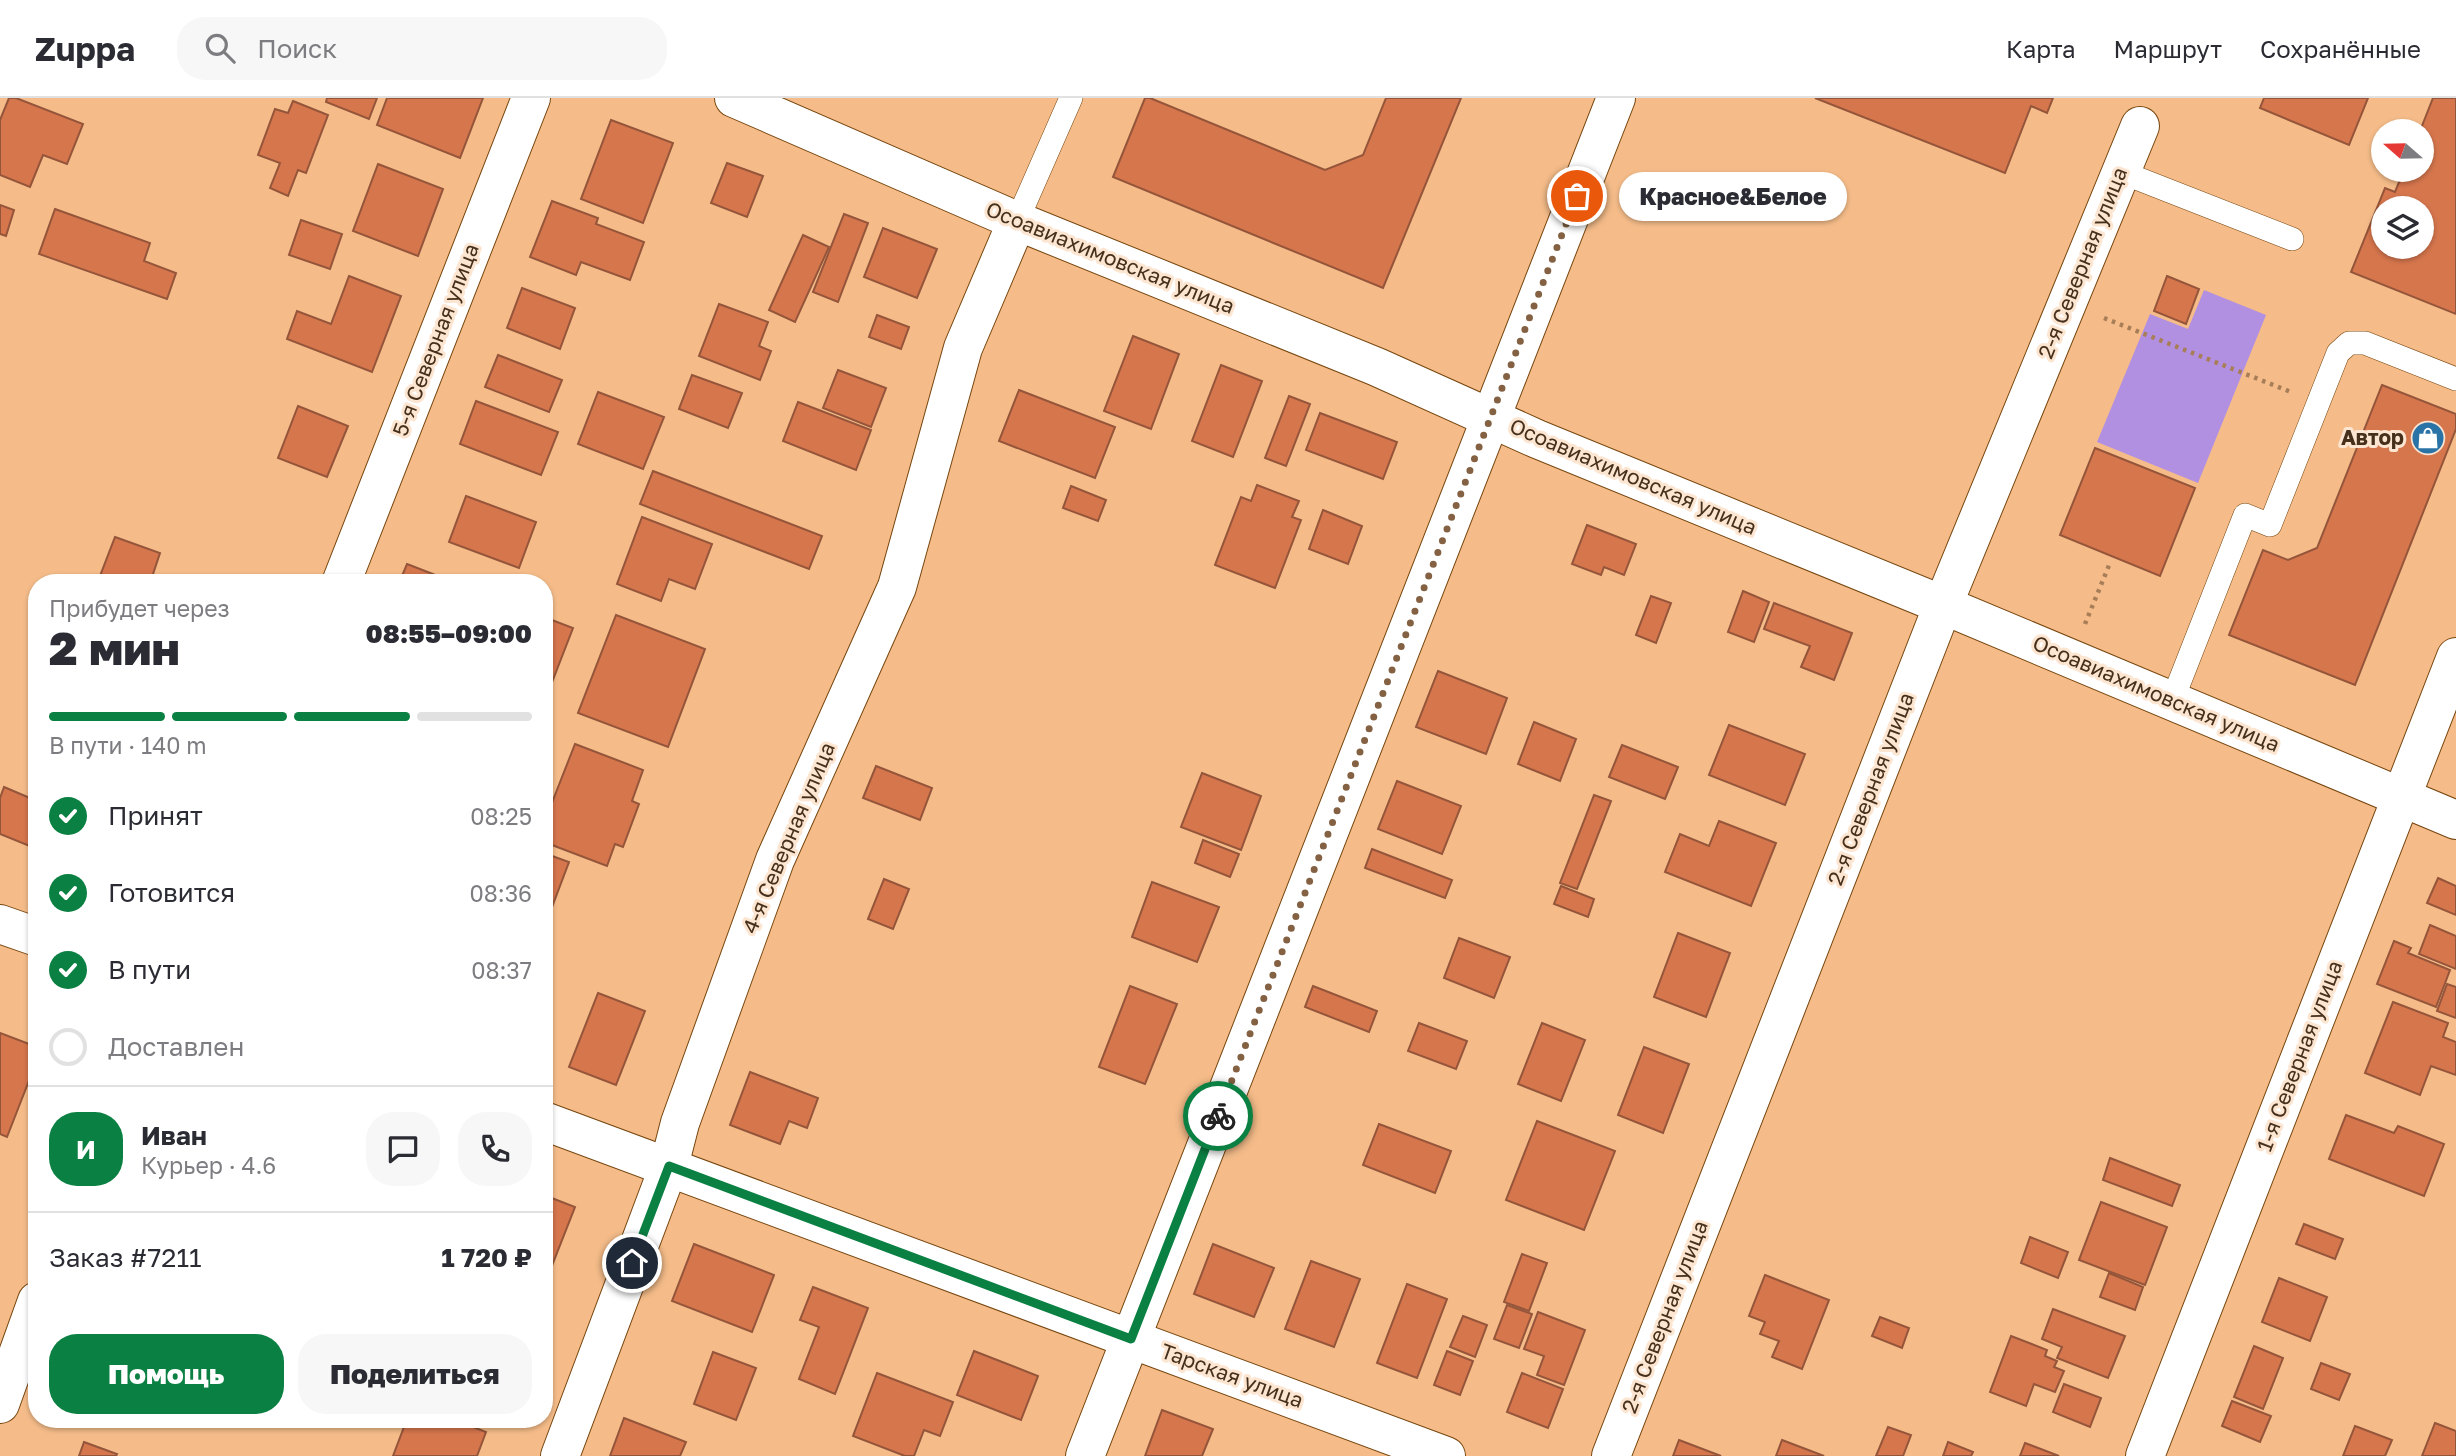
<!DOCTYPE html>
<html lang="ru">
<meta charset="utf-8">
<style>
body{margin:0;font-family:"Golos Text",sans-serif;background:#f7f7f7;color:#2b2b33;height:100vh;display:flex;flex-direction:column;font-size:26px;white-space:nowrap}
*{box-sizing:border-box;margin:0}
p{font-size:23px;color:#7c7c81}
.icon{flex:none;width:38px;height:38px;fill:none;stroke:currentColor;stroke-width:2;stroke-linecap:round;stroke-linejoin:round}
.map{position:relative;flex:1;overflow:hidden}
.sheet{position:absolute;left:28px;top:476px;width:525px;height:854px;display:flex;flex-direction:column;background:#fff;border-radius:28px;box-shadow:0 2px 5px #0004}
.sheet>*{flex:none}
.needle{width:46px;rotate:290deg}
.fabs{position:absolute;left:2371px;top:21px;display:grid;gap:14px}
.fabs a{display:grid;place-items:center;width:63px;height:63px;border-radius:50%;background:#fff;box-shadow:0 2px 5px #0004;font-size:35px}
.pin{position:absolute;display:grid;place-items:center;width:60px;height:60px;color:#fff;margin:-30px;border:4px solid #fff;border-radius:50%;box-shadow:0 2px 7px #0007}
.courier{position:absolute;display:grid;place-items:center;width:70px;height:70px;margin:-35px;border:5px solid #0b8043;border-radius:50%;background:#fff;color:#222;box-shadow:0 2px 9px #0007}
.bubble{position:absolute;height:49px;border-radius:24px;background:#fff;box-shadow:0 2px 5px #0004;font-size:23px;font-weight:800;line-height:49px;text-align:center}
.head em{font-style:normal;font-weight:800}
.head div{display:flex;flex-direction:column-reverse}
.head{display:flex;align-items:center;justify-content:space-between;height:119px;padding:0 21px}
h1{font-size:46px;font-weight:800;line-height:52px}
.bar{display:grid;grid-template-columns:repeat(4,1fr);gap:10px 7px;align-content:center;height:84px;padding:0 21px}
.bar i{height:9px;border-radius:5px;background:#e1e1e2}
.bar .selected{background:#0b8043}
.bar p{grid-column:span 4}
.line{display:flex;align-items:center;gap:18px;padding:0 21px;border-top:2px solid #e1e1e2}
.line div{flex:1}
.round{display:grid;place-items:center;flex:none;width:74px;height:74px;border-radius:28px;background:#f7f7f7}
ol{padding:0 21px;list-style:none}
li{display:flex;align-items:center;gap:21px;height:77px}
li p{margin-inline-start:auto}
li .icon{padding:7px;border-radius:50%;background:#0b8043;color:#fff;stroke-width:4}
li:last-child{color:#7c7c81}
li i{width:38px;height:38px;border:4px solid #e1e1e2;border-radius:50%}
.cta{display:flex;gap:14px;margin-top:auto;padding:14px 21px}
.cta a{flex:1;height:80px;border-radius:28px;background:#0b8043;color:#fff;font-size:28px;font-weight:800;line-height:80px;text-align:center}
.cta a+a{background:#f7f7f7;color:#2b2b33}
header{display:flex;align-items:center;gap:42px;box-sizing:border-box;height:98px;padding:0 35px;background:#fff;border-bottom:2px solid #e1e1e2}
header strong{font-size:33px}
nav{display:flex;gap:38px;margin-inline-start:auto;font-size:24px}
.search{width:490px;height:63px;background:#f7f7f7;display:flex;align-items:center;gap:18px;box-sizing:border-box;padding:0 24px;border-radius:28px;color:#7c7c81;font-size:26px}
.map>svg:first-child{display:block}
.green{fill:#b290e1}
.building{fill:#d6764d;stroke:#94553a;stroke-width:2;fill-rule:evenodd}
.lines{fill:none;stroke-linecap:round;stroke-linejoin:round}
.lane-casing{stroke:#77460f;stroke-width:24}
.street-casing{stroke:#77460f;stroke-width:40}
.path{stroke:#a87e58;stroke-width:4.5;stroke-dasharray:3.5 5;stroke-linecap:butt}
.lane{stroke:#fff;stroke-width:23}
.street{stroke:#fff;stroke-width:38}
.done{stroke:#836142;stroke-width:7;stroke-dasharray:0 12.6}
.route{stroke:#0b8043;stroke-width:9}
.labels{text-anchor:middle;stroke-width:6;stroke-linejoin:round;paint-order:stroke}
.street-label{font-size:21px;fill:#46301b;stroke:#fce5d1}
.poi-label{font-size:21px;font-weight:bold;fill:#46301b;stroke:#fce5d1;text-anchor:end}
</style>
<header>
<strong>Zuppa</strong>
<div class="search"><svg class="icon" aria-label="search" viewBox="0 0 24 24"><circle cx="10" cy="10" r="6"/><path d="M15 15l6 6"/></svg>Поиск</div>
<nav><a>Карта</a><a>Маршрут</a><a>Сохранённые</a></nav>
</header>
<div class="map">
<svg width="2456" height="1358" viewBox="0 0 2456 1358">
<rect width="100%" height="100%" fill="#f5bc89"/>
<path class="green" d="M2204 192 2266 217 2198 385 2097 344 2150 216 2188 231Z"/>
<g class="building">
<path d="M9 0H16L83 26 67 66 43 57 30 89 0 77V22Z"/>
<path d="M327 0H377L369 21 326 4Z"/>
<path d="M387 0H483L460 60 377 27Z"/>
<path d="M1145 0H1150L1325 72 1363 57 1386 0H1461L1383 190 1113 79Z"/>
<path d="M1815 0H2053L2047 15 2031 8 2005 75Z"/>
<path d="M2264 0H2368L2349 47 2260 10Z"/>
<path d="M2433 0H2456V216L2351 174 2385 90 2395 94 2404 72H2422V33H2420ZM2384 110H2422V149H2384Z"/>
<path d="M293 3 328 17 306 75 298 72 288 98 270 90 280 65 258 57 275 11 288 15Z"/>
<path d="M611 22 673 45 643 125 581 101Z"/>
<path d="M727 65 763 78 747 119 711 105Z"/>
<path d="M378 66 443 91 418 158 353 133Z"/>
<path d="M552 103 598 120 596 126 644 144 630 182 581 164 576 177 530 159Z"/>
<path d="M0 107 14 112 6 138 0 136Z"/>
<path d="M55 111 150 145 144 163 176 175 167 201 39 156Z"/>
<path d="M844 116 868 125 838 204 813 194Z"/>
<path d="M301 122 342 136 330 171 289 157Z"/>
<path d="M883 130 937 151 917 200 864 179Z"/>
<path d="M803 137 829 149 795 224 769 212Z"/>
<path d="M349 178 401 198 372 274 287 241 297 213 331 226Z"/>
<path d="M2167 178 2199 191 2186 226 2154 213Z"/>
<path d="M522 190 575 210 560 251 507 230Z"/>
<path d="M719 206 768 224 759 248 771 253 760 282 699 258Z"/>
<path d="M877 217 909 229 901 251 869 239Z"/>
<path d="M1133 238 1179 256 1151 331 1104 313Z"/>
<path d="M498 257 562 282 549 314 485 289Z"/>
<path d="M1221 267 1262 283 1233 359 1192 343Z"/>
<path d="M838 272 886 290 871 329 823 310Z"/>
<path d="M692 277 742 295 728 330 679 311Z"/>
<path d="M2382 287 2456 316V331L2355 587 2229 537 2263 452 2288 462 2317 450Z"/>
<path d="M1019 292 1115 329 1095 380 999 343Z"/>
<path d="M598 294 664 319 643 371 578 346Z"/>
<path d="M1289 298 1310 306 1286 368 1265 360Z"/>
<path d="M476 303 558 334 541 377 460 346Z"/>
<path d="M798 304 871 332 856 372 783 343Z"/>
<path d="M298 308 348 328 327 379 278 360Z"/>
<path d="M1320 315 1397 344 1383 381 1306 352Z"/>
<path d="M2095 350 2195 390 2160 478 2060 437Z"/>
<path d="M653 373 822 438 809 471 640 406Z"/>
<path d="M1257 387 1299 403 1292 419 1301 422 1275 490 1215 467 1241 399 1251 403Z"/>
<path d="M1071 388 1106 402 1098 423 1063 410Z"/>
<path d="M466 398 536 424 519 470 449 444Z"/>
<path d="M1323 412 1362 428 1348 466 1309 451Z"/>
<path d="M642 419 712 446 695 491 669 481 661 503 617 486Z"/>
<path d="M1587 427 1636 446 1624 477 1604 469 1601 477 1572 466Z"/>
<path d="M115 439 160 455 150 485H119L100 478Z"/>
<path d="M407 466 456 485H399Z"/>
<path d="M1743 493 1769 504 1754 544 1728 534Z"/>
<path d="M1651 498 1671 505 1656 545 1636 537Z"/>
<path d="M1774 505 1852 535 1834 582 1801 569 1810 548 1764 531Z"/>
<path d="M616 517 705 551 668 649 578 615Z"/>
<path d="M544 519 573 530 544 605Z"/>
<path d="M1438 573 1507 600 1486 656 1416 629Z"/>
<path d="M1534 624 1576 641 1560 683 1518 666Z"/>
<path d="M1729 627 1805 656 1785 707 1709 677Z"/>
<path d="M575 646 643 672 632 703 639 706 623 749 615 746 607 768 544 744V725Z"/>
<path d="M1622 647 1678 669 1665 701 1609 679Z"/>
<path d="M876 668 932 690 920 722 863 700Z"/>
<path d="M1202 675 1261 698 1241 752 1181 729Z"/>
<path d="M1397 683 1461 708 1442 756 1378 731Z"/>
<path d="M4 689 37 703V751L0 736V700Z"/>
<path d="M1594 697 1611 703 1577 791 1560 785Z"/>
<path d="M1719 723 1776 745 1751 808 1665 774 1680 736 1709 748Z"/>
<path d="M1203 742 1239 756 1230 779 1195 765Z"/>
<path d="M1372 751 1452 782 1445 800 1365 770Z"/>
<path d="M544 755 569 764 549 817 544 815Z"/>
<path d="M2438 780 2456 788V817L2427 805Z"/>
<path d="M884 781 909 791 893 831 868 821Z"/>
<path d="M1152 784 1219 809 1197 864 1132 839Z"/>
<path d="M1561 788 1594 801 1588 819 1554 806Z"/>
<path d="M2430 827 2456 838V871L2419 856Z"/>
<path d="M1678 835 1730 855 1706 919 1654 899Z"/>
<path d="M1459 840 1510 859 1494 900 1444 880Z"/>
<path d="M2394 843 2411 850 2408 855 2450 872 2436 909 2377 886Z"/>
<path d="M2447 886 2456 889V920L2437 913Z"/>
<path d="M1130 888 1177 906 1145 986 1099 969Z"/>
<path d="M1313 888 1377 913 1369 934 1305 909Z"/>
<path d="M598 895 645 913 616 987 569 969Z"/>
<path d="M2393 904 2448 925 2443 939 2456 944V977L2431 968 2420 997 2365 975Z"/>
<path d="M1419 925 1467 943 1456 971 1408 953Z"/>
<path d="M1542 925 1585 942 1561 1003 1518 986Z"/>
<path d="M0 935 37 949V962L7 1039 0 1036Z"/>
<path d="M1644 949 1689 966 1663 1035 1618 1017Z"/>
<path d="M750 974 818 1000 807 1030 789 1023 780 1046 730 1027Z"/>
<path d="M2346 1017 2394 1035 2398 1028 2444 1046 2424 1098 2329 1061Z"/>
<path d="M1537 1023 1615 1053 1584 1132 1506 1102Z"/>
<path d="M1379 1026 1451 1053 1435 1095 1363 1067Z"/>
<path d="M2110 1060 2180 1087 2172 1108 2103 1082Z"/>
<path d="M544 1097 575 1109 544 1188Z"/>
<path d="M2101 1104 2167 1129 2145 1187 2079 1162Z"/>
<path d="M2304 1126 2343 1141 2335 1161 2296 1146Z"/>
<path d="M2030 1139 2068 1154 2058 1180 2021 1165Z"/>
<path d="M694 1146 774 1177 752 1234 672 1203Z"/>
<path d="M1213 1146 1274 1170 1254 1219 1194 1196Z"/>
<path d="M1522 1156 1547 1165 1529 1213 1504 1204Z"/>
<path d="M1311 1163 1360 1181 1334 1249 1285 1231Z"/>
<path d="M2109 1175 2143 1189 2135 1212 2100 1199Z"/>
<path d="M1765 1177 1829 1202 1802 1271 1772 1259 1779 1243 1760 1236 1765 1224 1749 1218Z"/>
<path d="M2279 1180 2327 1199 2310 1243 2262 1224Z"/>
<path d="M1407 1186 1447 1201 1417 1280 1377 1265Z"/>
<path d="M813 1189 868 1210 835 1296 799 1281 819 1229 800 1222Z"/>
<path d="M1507 1207 1532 1216 1519 1250 1494 1241Z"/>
<path d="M2053 1211 2125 1238 2108 1280 2057 1260 2062 1249 2042 1241Z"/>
<path d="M1538 1214 1585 1232 1564 1287 1537 1277 1544 1258 1524 1251Z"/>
<path d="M1463 1218 1487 1227 1475 1259 1450 1249Z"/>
<path d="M1880 1219 1909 1230 1902 1250 1872 1238Z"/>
<path d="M2011 1238 2047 1252 2045 1258 2057 1263 2054 1269 2064 1273 2055 1294 2034 1286 2026 1308 1990 1294Z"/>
<path d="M2254 1248 2283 1260 2263 1311 2234 1299Z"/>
<path d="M974 1253 1038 1278 1021 1322 957 1297Z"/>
<path d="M1447 1253 1473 1263 1460 1297 1434 1287Z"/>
<path d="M713 1254 756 1270 736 1322 694 1306Z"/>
<path d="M2321 1265 2350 1276 2339 1302 2311 1291Z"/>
<path d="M877 1275 953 1304 940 1338 924 1332 914 1358H905L853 1338Z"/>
<path d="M1522 1275 1563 1291 1548 1330 1507 1314Z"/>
<path d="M2064 1286 2101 1300 2090 1329 2053 1314Z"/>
<path d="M2232 1303 2271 1318 2260 1344 2222 1328Z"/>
<path d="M1162 1312 1213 1331 1202 1358H1145Z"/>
<path d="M624 1320 686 1344 680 1358H610Z"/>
<path d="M407 1321H453L486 1334 477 1358H393Z"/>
<path d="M2435 1325 2456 1333V1358H2422Z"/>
<path d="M2355 1328 2392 1342 2385 1358H2343Z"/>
<path d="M1888 1329 1911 1337 1903 1358H1876Z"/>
<path d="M1679 1342 1721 1358H1673Z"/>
<path d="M1782 1342 1824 1358H1776Z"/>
<path d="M84 1344 117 1356 116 1358H79Z"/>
<path d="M1948 1344 1973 1354 1971 1358H1943Z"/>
<path d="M2025 1345 2059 1358H2020Z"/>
</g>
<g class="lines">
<defs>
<g id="lane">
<path d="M2121 74 2292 141"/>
<path d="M1017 123 1071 0"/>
<path d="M2172 603 2245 417 2270 427 2338 255 2349 245H2365L2456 281"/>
</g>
<g id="street">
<path d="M734 0 1017 123 1377 269 1537 341 1943 507 2456 722"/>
<path d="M341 485 531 0"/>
<path d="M0 826 37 839"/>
<path d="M544 1023 1446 1358"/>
<path d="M0 1306 37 1203"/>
<path d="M560 1358 669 1068 680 1025 775 762 897 489 963 250 1017 123"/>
<path d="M1085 1358 1616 0"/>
<path d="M1611 1358 1943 507 2140 28"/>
<path d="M2145 1358 2456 559"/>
</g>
</defs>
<use href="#lane" class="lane-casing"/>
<use href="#street" class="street-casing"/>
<g class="path">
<path d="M2104 220 2291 294"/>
<path d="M2085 526 2110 465"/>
</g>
<use href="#lane" class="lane"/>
<use href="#street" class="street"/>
</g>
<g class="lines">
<path class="done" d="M1218 1018 1577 98"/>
<path class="route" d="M632 1165 669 1068 1131 1241 1218 1018"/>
</g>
<defs>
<symbol id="shop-disc" viewBox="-11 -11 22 22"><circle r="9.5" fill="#2973a7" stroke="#fce5d1"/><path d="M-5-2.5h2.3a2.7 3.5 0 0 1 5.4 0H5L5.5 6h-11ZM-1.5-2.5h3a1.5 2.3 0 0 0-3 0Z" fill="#fff"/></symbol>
</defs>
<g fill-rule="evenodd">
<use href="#shop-disc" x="2409" y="321" width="38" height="38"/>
</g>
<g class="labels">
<g class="street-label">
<text transform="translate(1110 160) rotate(22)" y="7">Осоавиахимовская улица</text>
<text transform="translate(2083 165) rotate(-68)" y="7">2-я Северная улица</text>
<text transform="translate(436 242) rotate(-69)" y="7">5-я Северная улица</text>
<text transform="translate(1633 379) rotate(23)" y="7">Осоавиахимовская улица</text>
<text transform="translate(2156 596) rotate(23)" y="7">Осоавиахимовская улица</text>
<text transform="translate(1871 691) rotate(-69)" y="7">2-я Северная улица</text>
<text transform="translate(789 740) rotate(-67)" y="7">4-я Северная улица</text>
<text transform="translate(2300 958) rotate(-69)" y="7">1-я Северная улица</text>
<text transform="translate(1665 1219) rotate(-69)" y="7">2-я Северная улица</text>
<text transform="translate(1232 1278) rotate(20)" y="7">Тарская улица</text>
</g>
<g class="poi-label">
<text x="2404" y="347">Автор</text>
</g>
</g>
</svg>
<div class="fabs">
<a><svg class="needle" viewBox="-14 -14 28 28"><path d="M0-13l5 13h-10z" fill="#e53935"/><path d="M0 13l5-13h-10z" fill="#7c7c81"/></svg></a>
<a><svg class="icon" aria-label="layers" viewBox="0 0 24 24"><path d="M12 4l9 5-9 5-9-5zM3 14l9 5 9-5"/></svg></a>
</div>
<div class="pin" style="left:1577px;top:98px;background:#ea580c"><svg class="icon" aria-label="bag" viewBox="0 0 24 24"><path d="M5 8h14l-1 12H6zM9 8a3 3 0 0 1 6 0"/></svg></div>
<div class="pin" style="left:632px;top:1165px;background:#1f2937"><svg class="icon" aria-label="home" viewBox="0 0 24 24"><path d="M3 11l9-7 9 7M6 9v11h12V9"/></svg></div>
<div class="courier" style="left:1218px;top:1018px"><svg class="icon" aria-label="bike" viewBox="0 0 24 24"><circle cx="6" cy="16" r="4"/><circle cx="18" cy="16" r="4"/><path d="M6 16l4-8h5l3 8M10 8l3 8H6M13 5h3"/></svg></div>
<div class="bubble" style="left:1619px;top:74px;width:228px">Красное&amp;Белое</div>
<section class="sheet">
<div class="head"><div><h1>2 мин</h1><p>Прибудет через</p></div><em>08:55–09:00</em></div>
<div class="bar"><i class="selected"></i><i class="selected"></i><i class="selected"></i><i></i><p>В пути · 140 m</p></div>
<ol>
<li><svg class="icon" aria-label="check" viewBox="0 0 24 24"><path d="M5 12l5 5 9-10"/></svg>Принят<p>08:25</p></li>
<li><svg class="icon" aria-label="check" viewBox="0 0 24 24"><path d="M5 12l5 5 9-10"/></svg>Готовится<p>08:36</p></li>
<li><svg class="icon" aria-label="check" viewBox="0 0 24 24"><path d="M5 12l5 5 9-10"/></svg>В пути<p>08:37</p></li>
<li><i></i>Доставлен</li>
</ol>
<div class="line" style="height:126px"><b class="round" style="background:#0b8043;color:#fff">И</b><div><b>Иван</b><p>Курьер · 4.6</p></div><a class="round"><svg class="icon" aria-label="chat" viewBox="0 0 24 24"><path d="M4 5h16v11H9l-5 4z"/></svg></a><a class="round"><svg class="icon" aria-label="phone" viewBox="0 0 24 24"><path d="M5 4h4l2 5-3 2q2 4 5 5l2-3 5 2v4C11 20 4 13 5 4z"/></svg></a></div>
<div class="line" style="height:91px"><div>Заказ #7211</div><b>1 720 ₽</b></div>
<div class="cta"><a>Помощь</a><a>Поделиться</a></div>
</section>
</div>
